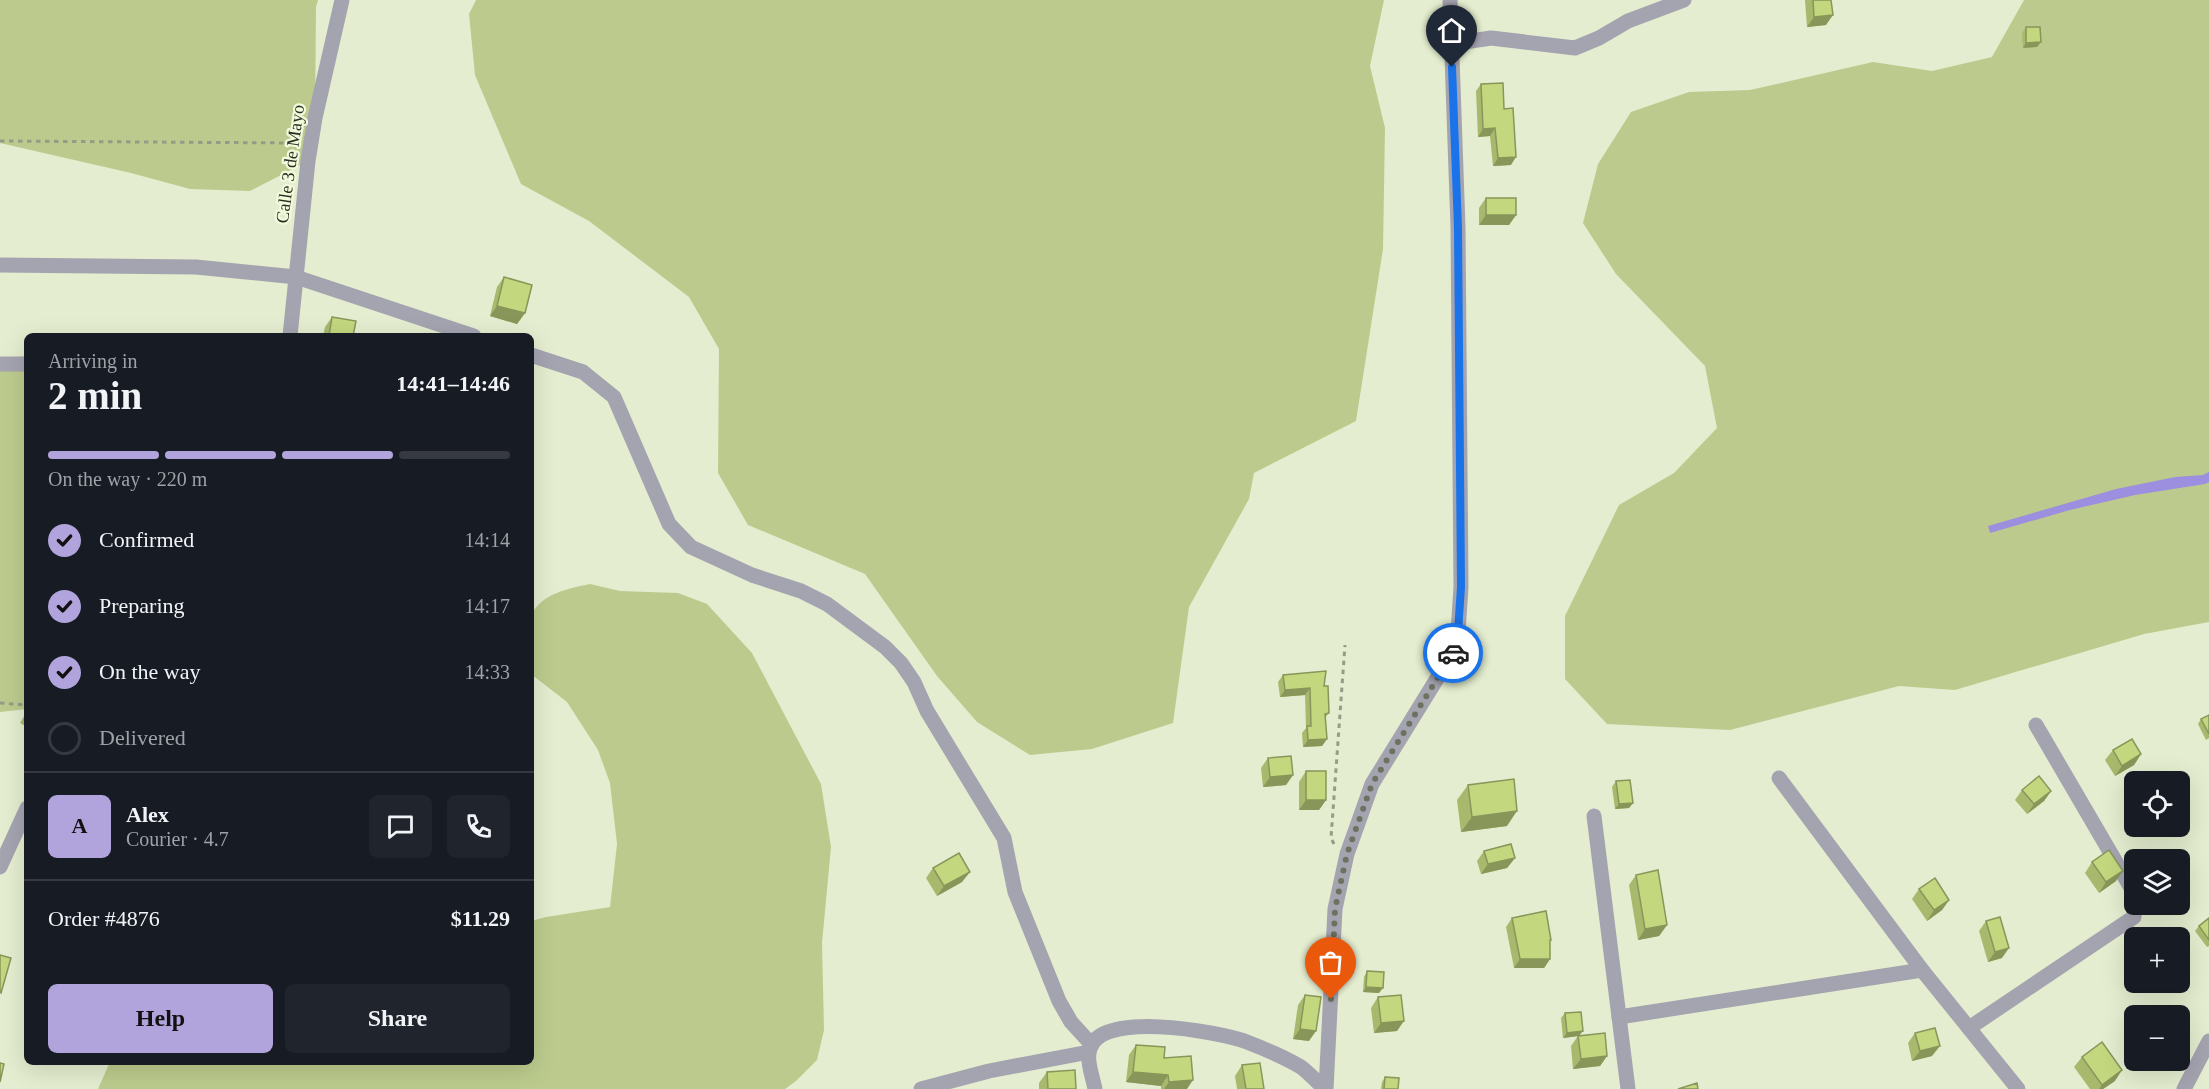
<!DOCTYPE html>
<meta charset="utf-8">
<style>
body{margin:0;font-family:Georgia,serif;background:#20242c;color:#f1f3f6;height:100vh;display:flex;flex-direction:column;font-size:22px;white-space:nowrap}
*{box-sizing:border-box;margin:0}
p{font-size:20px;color:#9ea1a6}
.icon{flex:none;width:33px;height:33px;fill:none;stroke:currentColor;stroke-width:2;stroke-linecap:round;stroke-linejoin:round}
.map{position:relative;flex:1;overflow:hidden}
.panel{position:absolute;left:24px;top:333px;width:510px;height:732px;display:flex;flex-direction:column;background:#171b24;border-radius:9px;box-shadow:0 6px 24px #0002}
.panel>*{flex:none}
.controls{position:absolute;left:2124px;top:771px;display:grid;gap:12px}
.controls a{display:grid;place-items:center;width:66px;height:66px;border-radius:9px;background:#171b24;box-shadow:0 6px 24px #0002;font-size:30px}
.pin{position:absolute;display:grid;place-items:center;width:51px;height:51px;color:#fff;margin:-62px -26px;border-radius:50% 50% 50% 0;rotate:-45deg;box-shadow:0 0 6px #0007}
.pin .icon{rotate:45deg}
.courier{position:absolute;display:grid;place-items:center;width:60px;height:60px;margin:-30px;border:4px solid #1a73e8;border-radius:50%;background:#fff;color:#222;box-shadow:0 2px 8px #0007}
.headline em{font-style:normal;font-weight:700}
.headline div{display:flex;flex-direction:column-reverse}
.headline{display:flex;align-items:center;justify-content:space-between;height:102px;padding:0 24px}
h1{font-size:39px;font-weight:700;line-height:45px}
.bar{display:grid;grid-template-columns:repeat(4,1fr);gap:9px 6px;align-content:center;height:72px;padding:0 24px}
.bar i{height:8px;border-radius:4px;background:#363941}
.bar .current{background:#b1a3db}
.bar p{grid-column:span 4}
.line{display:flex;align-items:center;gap:15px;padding:0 24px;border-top:2px solid #363941}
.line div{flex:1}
.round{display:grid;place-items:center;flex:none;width:63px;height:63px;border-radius:9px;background:#20242c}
ol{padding:0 24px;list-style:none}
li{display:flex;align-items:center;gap:18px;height:66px}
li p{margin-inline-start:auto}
li .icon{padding:6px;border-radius:50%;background:#b1a3db;color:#111;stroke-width:4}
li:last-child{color:#9ea1a6}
li i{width:33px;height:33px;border:3px solid #363941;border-radius:50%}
.button{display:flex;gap:12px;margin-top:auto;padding:12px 24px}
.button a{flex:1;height:69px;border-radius:9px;background:#b1a3db;color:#111;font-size:24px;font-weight:700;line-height:69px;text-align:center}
.button a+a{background:#20242c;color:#f1f3f6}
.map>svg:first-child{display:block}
.green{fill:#bccb8d}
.water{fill:#9c8fdf}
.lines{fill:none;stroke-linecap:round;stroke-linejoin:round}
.path{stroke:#959b85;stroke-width:3;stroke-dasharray:4.5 4.5;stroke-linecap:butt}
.minor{stroke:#a4a3b0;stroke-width:15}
.wall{fill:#a8b96d}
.shaded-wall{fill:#889659}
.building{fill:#c3d77f;stroke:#889659;stroke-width:1.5}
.done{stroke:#6c725f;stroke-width:6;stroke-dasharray:0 10.8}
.route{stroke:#1a73e8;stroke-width:8}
.labels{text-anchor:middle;stroke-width:4.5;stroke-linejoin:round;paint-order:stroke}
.street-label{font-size:18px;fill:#2c2f23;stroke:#f2fadc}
</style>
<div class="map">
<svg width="2209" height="1089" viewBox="0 0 2209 1089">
<rect width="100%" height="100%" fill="#e4edcf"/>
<g class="green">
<path d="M0 0H318L316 7 315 118 308 161 250 191 190 189 131 173 0 143Z"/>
<path d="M476 0H1384L1370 66 1385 128 1383 249 1356 421 1254 473 1249 499 1189 607 1173 723 1092 749 1030 755 977 722 937 676 865 574 748 525 718 473 719 349 689 297 589 221 521 184 475 75 469 14Z"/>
<path d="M2024 0H2209V622L2144 634 1955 690 1899 686 1730 730 1607 724 1565 679V616L1619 505 1674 473 1717 428 1705 366 1616 274 1583 223 1598 164 1631 112 1689 92 1750 90 1873 62 1932 71 1992 57Z"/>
<path d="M27 355V709L0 712V365Z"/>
<path d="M590 584 620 591 678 593 707 604 752 653 821 784 831 847 822 943 824 1030 817 1060 796 1081 785 1089H98L110 1062H531V921L546 917 610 907 617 844 610 783 598 750 567 702 531 674V615C543 593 567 589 590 584Z"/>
</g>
<path class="water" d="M2209 472V482L2205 484 2135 495 2070 510 1990 533 1988 526 2116 489 2175 477 2203 475Z"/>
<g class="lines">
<g class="path">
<path d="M0 141 294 143"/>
<path d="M0 703 27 705"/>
<path d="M1334 844 1331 838 1345 645"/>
</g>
<g class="minor">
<path d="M1451 44 1491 38 1575 48 1599 38 1628 21 1684 0"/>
<path d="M0 265 196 267 296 277 474 336"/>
<path d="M290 336 308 161 315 118 342 0"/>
<path d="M531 355 583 372 614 397 669 524 691 547 752 575 801 591 827 604 885 647 901 663 914 682 927 711 1004 838 1015 892 1059 1001 1071 1022 1092 1045"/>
<path d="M0 364H27"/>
<path d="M2036 725 2134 893"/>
<path d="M1779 778 1922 970 2018 1089"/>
<path d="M1594 816 1628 1089"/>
<path d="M0 867 27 808"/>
<path d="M1619 1017 1922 970"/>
<path d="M1969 1028 2134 917 2135 904"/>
<path d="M921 1089 989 1071 1089 1052"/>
<path d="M1095 1089C1093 1078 1087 1063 1089 1053 1094 1008 1220 1032 1247 1042 1265 1049 1284 1057 1301 1067 1309 1073 1317 1082 1325 1089"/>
<path d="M1326 1089 1335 909 1347 854 1372 784 1454 651 1458 632 1461 587 1458 227 1450 0"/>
<path d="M2184 1089 2209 1041"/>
</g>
</g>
<g class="wall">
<path d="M1805 0H1831L1826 25 1807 27Z"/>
<path d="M2026 27 2041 42 2037 47 2023 48 2022 33Z"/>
<path d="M1481 84 1504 109 1511 165 1493 166 1490 136 1478 137 1476 91Z"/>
<path d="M1486 198 1516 215 1509 225H1479V208Z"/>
<path d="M504 277 525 313 517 324 490 316 497 287Z"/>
<path d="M332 317 353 336H323L325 327Z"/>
<path d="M1283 675 1324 686 1329 713 1325 718 1327 739 1322 746 1303 747 1302 733 1306 728 1305 695 1280 697 1278 682Z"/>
<path d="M27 711V727L20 723Z"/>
<path d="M2209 715V738L2206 740 2198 724 2201 719Z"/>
<path d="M2113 750 2141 754 2134 765 2115 776 2105 760Z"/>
<path d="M1268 758 1293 775 1286 785 1263 787 1261 768Z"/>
<path d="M1306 771 1326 800 1319 810H1299V782Z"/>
<path d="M1616 781 1633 803 1629 808 1615 809 1612 787Z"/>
<path d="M1468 785 1507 826 1461 832 1457 800Z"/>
<path d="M2022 790 2051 791 2044 801 2027 814 2015 800Z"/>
<path d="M1484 851 1515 858 1507 868 1481 874 1477 861Z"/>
<path d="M2092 862 2116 881 2099 893 2085 873Z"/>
<path d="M933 868 962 882 937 896 926 878Z"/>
<path d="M1636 875 1667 925 1659 936 1638 940 1629 885Z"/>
<path d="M1919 889 1949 900 1942 910 1927 921 1912 899Z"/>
<path d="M1512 918 1550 942V959L1544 968H1514L1506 927Z"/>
<path d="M2209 918V946L2207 947 2195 931 2199 926Z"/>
<path d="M1986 921 2002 958 1988 962 1979 931Z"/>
<path d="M1367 971 1379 993 1363 992 1364 977Z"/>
<path d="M1305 995 1309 1041 1293 1039 1298 1005Z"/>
<path d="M1378 997 1397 1031 1374 1033 1371 1008Z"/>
<path d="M1565 1013 1579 1036 1607 1056 1600 1066 1573 1069 1571 1046 1578 1036 1563 1038 1561 1018Z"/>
<path d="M1915 1033 1932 1056 1912 1061 1908 1043Z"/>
<path d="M1136 1045 1164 1058 1187 1089H1161V1086L1126 1082 1129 1055Z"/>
<path d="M2082 1057 2115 1081 2103 1089H2090L2074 1067Z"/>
<path d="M1242 1065 1264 1089H1237L1235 1076Z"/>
<path d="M1047 1072 1076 1089H1039V1083Z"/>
<path d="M1385 1077 1398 1089H1381L1382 1082Z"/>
</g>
<g class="shaded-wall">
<path d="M1833 15 1826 25 1807 27 1814 17Z"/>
<path d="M2041 42 2037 47 2023 48 2026 43Z"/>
<path d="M1495 128 1490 136 1478 137 1483 129Z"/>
<path d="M1516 157 1511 165 1493 166 1498 158Z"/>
<path d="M1486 215H1516L1509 225H1479Z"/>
<path d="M497 306 525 313 517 324 490 316Z"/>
<path d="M1310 688 1305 695 1280 697 1285 690Z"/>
<path d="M1327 739 1322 746 1303 747 1308 740Z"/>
<path d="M2141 754 2134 765 2115 776 2122 766Z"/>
<path d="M1293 775 1286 785 1263 787 1270 777Z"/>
<path d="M2051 791 2044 801 2027 814 2034 804Z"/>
<path d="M1306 800H1326L1319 810H1299Z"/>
<path d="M1633 803 1629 808 1615 809 1619 804Z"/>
<path d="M1517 811 1507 826 1461 832 1472 817Z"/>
<path d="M1515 858 1507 868 1481 874 1488 864Z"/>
<path d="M2123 871 2116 881 2099 893 2106 882Z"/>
<path d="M970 872 962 882 937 896 944 886Z"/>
<path d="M1949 900 1942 910 1927 921 1934 910Z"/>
<path d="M1667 925 1659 936 1638 940 1645 929Z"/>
<path d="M2009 948 2002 958 1988 962 1995 952Z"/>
<path d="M1520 959H1550L1544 968H1514Z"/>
<path d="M1366 987 1383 988 1379 993 1363 992Z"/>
<path d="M1404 1021 1397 1031 1374 1033 1381 1023Z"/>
<path d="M1300 1029 1316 1031 1309 1041 1293 1039Z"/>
<path d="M1583 1031 1579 1036 1563 1038 1567 1033Z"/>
<path d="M1940 1046 1932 1056 1912 1061 1920 1051Z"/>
<path d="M1607 1056 1600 1066 1573 1069 1581 1059Z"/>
<path d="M2122 1070 2115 1081 2103 1089H2099L2102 1085Z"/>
<path d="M1133 1072 1168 1075 1161 1086 1126 1082Z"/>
<path d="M1193 1080 1187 1089H1164L1169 1082Z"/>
</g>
<g class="building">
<path d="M1813 0H1831L1833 15 1814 17Z"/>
<path d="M2026 27H2040L2041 42 2026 43Z"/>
<path d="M1503 83 1504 109 1513 108 1516 157 1498 158 1495 128 1483 129 1481 84Z"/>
<rect x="1486" y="198" width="30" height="17"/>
<path d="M504 277 532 285 525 313 497 306Z"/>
<path d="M332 317 356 321 353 336H329Z"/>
<path d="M1326 671 1324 686H1328L1329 713 1325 714 1327 739 1308 740 1307 726H1311L1310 688 1285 690 1283 675Z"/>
<path d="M2209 715V734L2201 719Z"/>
<path d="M2132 739 2141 754 2122 766 2113 750Z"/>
<path d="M1291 756 1293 775 1270 777 1268 758Z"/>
<rect x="1306" y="771" width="20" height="29"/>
<path d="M2039 776 2051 791 2034 804 2022 790Z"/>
<path d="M1514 779 1517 811 1472 817 1468 785Z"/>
<path d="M1630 780 1633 803 1619 804 1616 781Z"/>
<path d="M1511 844 1515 858 1488 864 1484 851Z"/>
<path d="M2109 850 2123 871 2106 882 2092 862Z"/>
<path d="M959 853 970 872 944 886 933 868Z"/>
<path d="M1658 870 1667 925 1645 929 1636 875Z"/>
<path d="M1935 878 1949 900 1934 910 1919 889Z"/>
<path d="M1546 911 1551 940H1550V959H1520L1512 918Z"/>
<path d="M2000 917 2009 948 1995 952 1986 921Z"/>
<path d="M2209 918V940L2199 926Z"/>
<path d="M0 955 11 958 1 993 0 992Z"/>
<path d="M1367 971 1384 972 1383 988 1366 987Z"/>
<path d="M1305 995 1321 997 1316 1031 1300 1029Z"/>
<path d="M1401 995 1404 1021 1381 1023 1378 997Z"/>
<path d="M1581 1012 1583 1031 1567 1033 1565 1013Z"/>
<path d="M1935 1028 1940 1046 1920 1051 1915 1033Z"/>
<path d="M1605 1033 1607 1056 1581 1059 1578 1036Z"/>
<path d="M2102 1042 2122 1070 2102 1085 2082 1057Z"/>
<path d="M1136 1045 1165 1047 1164 1058 1191 1056 1193 1080 1169 1082 1168 1075 1133 1072Z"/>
<path d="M0 1063 4 1064 0 1082Z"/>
<path d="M1260 1063 1264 1089H1246L1242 1065Z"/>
<path d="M1075 1070 1076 1089H1048L1047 1072Z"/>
<path d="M1385 1077 1399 1078 1398 1089H1384Z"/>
<path d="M1697 1083 1698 1089H1678Z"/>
</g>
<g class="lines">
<path class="done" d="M1331 999 1335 909 1347 854 1372 784 1453 653"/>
<path class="route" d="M1452 67 1458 228 1461 587 1458 632 1453 653"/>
</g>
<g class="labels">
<g class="street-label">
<text transform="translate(290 164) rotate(-82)" y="6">Calle 3 de Mayo</text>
</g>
</g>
</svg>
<div class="controls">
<a><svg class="icon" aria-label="locate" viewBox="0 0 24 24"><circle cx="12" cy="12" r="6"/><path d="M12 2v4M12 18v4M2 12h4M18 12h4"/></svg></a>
<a><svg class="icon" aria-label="layers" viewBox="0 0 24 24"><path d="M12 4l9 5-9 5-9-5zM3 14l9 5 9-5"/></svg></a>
<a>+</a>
<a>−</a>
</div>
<div class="pin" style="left:1331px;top:999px;background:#ea580c"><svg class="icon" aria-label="bag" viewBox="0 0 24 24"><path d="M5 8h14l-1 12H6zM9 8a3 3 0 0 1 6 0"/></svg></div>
<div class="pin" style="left:1452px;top:67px;background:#1f2937"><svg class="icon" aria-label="home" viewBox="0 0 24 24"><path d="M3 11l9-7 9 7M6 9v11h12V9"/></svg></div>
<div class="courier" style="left:1453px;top:653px"><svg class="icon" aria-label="car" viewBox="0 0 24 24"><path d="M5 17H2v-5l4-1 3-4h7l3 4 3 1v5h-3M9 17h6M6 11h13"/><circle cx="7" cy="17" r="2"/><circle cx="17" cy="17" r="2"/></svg></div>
<section class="panel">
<div class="headline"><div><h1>2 min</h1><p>Arriving in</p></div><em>14:41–14:46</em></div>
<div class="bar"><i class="current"></i><i class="current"></i><i class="current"></i><i></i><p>On the way · 220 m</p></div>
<ol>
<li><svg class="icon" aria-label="check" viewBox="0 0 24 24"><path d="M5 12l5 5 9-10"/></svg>Confirmed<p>14:14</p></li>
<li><svg class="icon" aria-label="check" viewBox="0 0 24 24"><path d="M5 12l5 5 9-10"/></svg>Preparing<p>14:17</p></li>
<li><svg class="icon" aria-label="check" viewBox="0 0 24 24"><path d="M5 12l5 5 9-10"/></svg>On the way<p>14:33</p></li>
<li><i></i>Delivered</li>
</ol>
<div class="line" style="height:108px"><b class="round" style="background:#b1a3db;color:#111">A</b><div><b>Alex</b><p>Courier · 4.7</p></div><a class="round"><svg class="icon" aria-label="chat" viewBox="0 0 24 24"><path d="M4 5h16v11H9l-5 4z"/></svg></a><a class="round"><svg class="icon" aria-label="phone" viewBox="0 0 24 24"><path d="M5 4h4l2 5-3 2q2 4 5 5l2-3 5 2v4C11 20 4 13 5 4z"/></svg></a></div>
<div class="line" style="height:78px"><div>Order #4876</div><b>$11.29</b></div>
<div class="button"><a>Help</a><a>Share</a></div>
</section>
</div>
